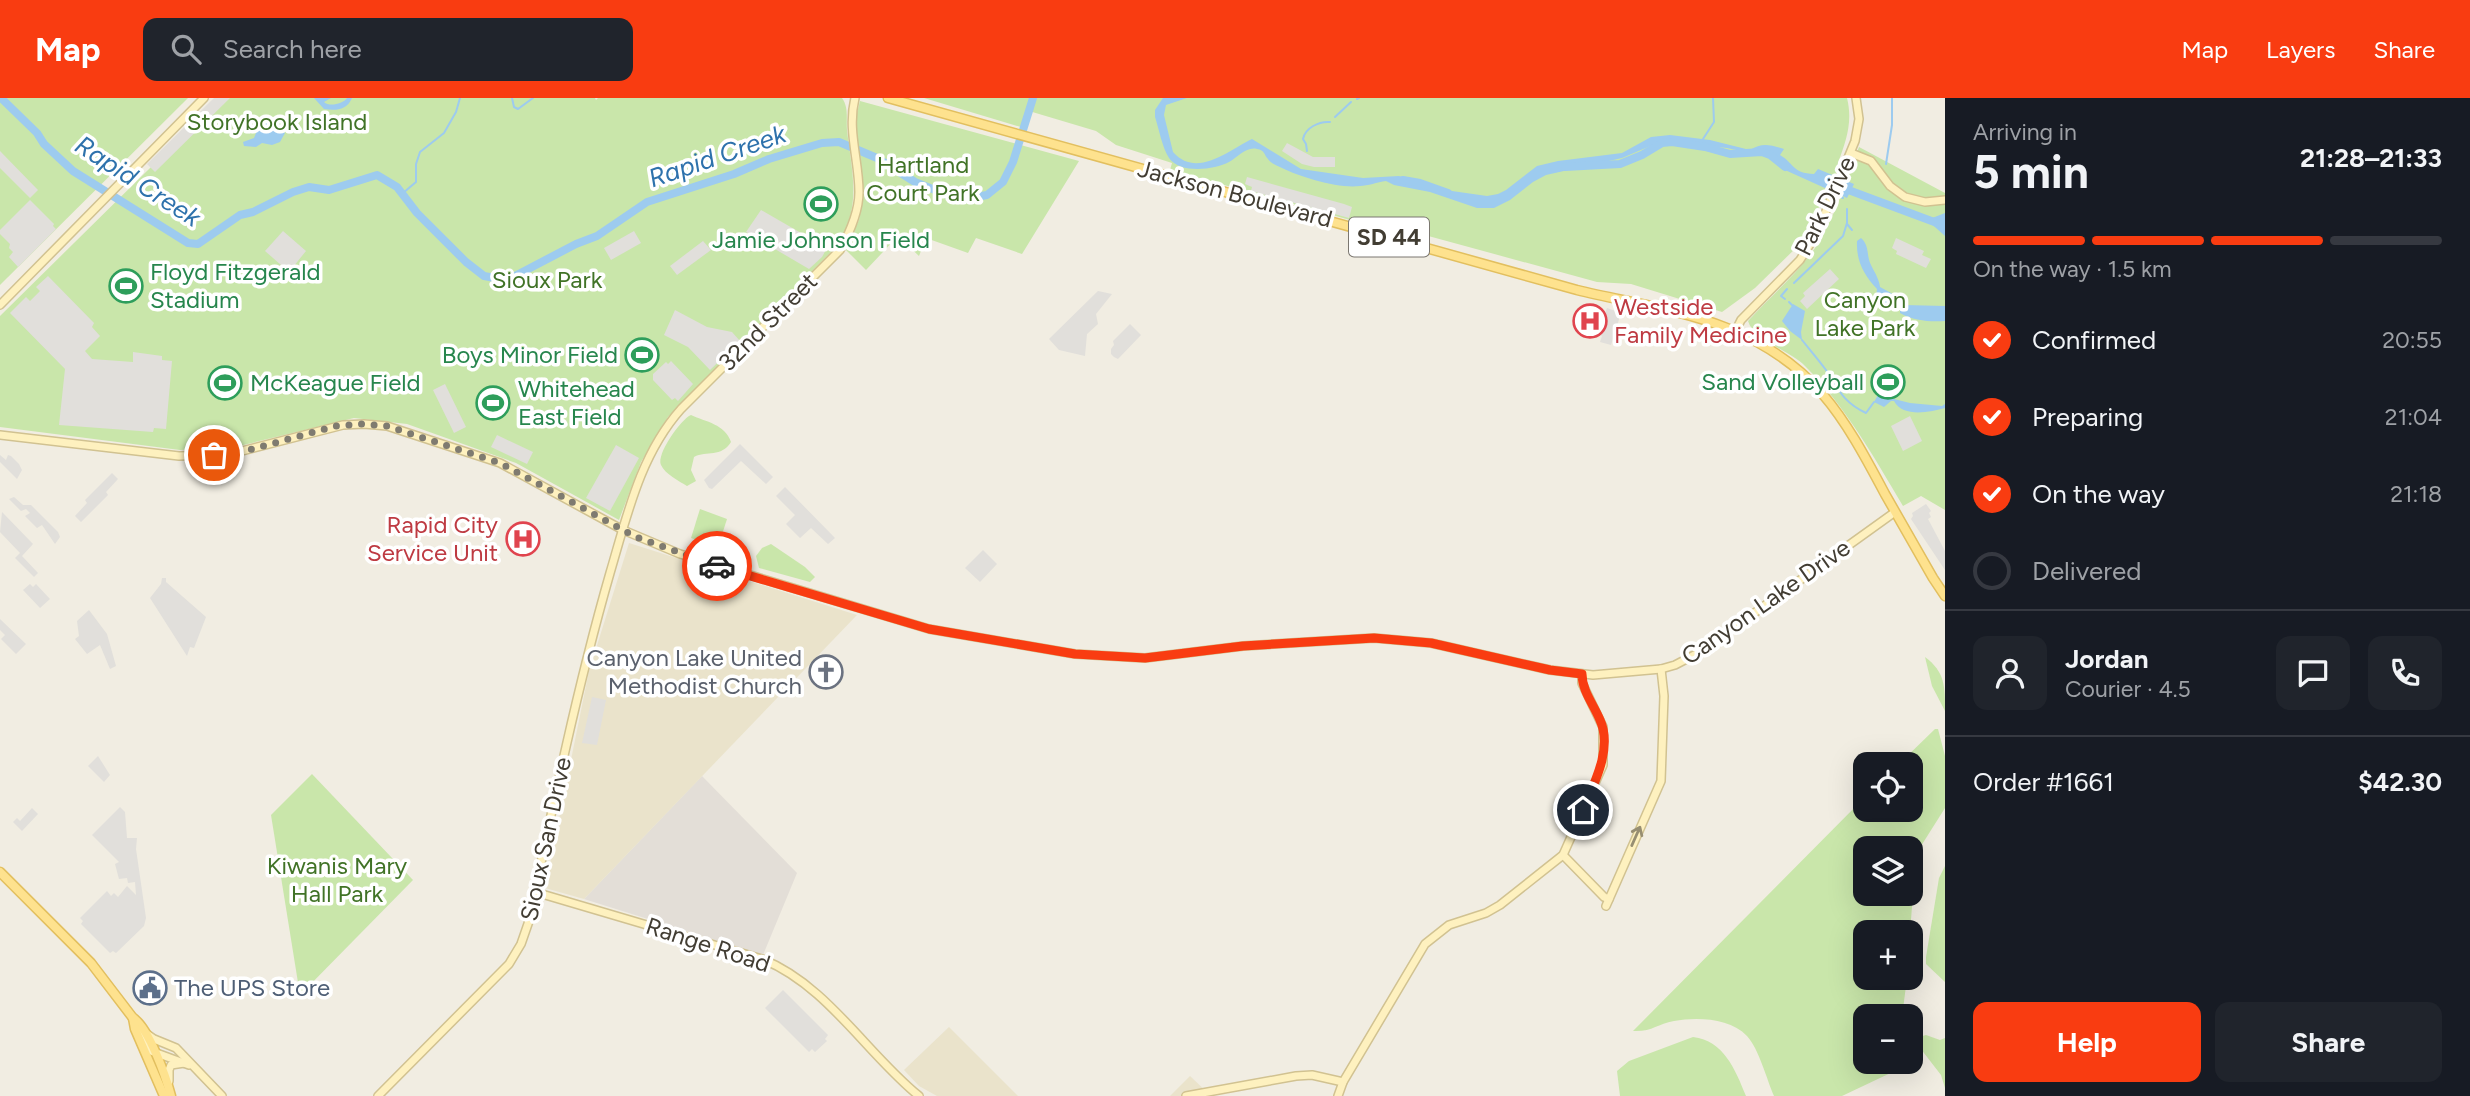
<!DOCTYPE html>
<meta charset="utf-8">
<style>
body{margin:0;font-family:Figtree,sans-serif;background:#20242c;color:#f1f3f6;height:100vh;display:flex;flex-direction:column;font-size:26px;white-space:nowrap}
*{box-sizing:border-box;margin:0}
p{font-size:23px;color:#9ea1a6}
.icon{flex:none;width:38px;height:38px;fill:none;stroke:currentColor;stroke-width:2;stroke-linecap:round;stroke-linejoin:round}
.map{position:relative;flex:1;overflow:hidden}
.details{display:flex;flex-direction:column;background:#171b24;width:525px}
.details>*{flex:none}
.controls{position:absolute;left:1853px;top:654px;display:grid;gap:14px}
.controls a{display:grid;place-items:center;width:70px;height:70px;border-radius:14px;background:#171b24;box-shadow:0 7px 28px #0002;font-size:35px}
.pin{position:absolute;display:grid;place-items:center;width:60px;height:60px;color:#fff;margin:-30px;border:4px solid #fff;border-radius:50%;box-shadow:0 2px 7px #0007}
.courier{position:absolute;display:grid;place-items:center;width:70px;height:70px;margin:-35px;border:5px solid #f93c11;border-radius:50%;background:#fff;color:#222;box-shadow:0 2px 9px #0007}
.headline em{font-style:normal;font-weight:700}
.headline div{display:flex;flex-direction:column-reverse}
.headline{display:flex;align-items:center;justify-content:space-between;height:119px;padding:0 28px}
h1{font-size:46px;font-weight:700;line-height:52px}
.bar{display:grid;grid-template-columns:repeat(4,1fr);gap:10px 7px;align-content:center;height:84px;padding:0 28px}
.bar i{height:9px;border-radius:5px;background:#363941}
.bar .on{background:#f93c11}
.bar p{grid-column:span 4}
.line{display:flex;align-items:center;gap:18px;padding:0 28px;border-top:2px solid #363941}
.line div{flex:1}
.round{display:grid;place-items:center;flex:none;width:74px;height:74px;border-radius:14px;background:#20242c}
ol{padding:0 28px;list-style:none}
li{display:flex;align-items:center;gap:21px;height:77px}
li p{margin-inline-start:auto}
li .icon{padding:7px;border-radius:50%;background:#f93c11;color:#fff;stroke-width:4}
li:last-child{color:#9ea1a6}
li i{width:38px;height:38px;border:4px solid #363941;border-radius:50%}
.primary-button{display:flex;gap:14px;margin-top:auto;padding:14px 28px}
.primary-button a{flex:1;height:80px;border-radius:14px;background:#f93c11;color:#fff;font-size:28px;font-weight:700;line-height:80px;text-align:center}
.primary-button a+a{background:#20242c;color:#f1f3f6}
header{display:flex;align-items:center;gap:42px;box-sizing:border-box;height:98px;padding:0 35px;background:#f93c11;color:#fff}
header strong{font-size:33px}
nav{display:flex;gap:38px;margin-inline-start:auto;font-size:24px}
.search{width:490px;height:63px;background:#20242c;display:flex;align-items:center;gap:18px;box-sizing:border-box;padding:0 24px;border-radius:14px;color:#9ea1a6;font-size:26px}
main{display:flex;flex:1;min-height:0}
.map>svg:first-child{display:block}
.industrial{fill:#e3ded7}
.education{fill:#eae3cb}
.green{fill:#c9e6aa;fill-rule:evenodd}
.parking{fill:#e1dfdb}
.water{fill:#9dcbef}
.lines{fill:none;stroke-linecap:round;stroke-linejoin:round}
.stream{stroke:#9dcbef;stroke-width:2}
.river{stroke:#9dcbef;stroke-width:8}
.secondary-casing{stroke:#d1c291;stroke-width:10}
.primary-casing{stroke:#e2bf5f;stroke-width:11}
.secondary{stroke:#fef1bf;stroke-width:7}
.primary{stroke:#fee28e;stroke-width:8}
.oneway{stroke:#978e72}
.done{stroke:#7f7b70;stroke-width:7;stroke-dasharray:0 12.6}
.route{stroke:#f93c11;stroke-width:9}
.labels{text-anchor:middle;stroke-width:7;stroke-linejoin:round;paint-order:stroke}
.shield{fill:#fff;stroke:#7b7770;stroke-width:2}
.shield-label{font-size:23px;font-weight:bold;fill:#423d33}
.park-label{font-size:24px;fill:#417327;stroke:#fff}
.street-label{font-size:24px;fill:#423d33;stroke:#fff}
.leisure-label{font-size:24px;fill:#27864d;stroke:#fff;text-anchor:start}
.health-label{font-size:24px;fill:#be3a42;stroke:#fff;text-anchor:start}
.worship-label{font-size:24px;fill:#5b616d;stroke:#fff;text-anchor:end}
.service-label{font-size:24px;fill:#4e5e75;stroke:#fff;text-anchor:start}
.water-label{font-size:26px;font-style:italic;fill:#2e72ac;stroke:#fff}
</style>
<header>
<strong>Map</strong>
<div class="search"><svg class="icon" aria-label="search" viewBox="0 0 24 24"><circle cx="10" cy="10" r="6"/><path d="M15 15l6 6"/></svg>Search here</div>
<nav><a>Map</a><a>Layers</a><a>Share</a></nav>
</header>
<main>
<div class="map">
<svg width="1945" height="998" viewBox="0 0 1945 998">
<rect width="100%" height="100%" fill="#f1ede2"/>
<path class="industrial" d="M702 678 797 775 763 857 584 801Z"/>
<g class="education">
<path d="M629 445 857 517 584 801 545 790 589 573Z"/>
<path d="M949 929 1018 998H937L919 988 904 972Z"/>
<path d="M1190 978 1211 998H1170Z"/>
</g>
<g class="green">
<path d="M0 0H188L0 187Z"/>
<path d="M221 0H595L596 2 598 0H842C849 10 846 20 847 32 852 77 863 110 835 150L668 319 641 364 619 422 516 365 407 326 354 320 235 349 180 352 0 329V218Z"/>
<path d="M924 0H1847C1853 24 1846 43 1838 65L1840 66 1822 110 1819 109 1801 145 1755 190 1722 214 1631 186 1597 184 1410 133 1408 138 1170 72 1172 65 1116 47 1096 33 1029 13 1024 30Z"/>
<path d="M860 3 1079 63 1022 156 976 140 968 155 926 140 919 158 898 138 866 172 845 151 859 122 862 105V80L855 23Z"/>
<path d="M1859 49 1945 95V412L1921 398 1903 408C1874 359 1846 309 1805 268 1791 253 1753 242 1748 223 1770 199 1796 177 1815 150 1834 122 1847 81 1859 49Z"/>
<path d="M691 317C706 324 725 326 731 344 721 360 707 352 694 359L691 372 696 383 687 388C679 383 665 376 661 367 656 356 681 321 691 317Z"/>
<path d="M700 411 727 421 718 449 691 440Z"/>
<path d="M771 446 805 469 815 479 810 484 759 470 756 458 762 450Z"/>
<path d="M1925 559C1945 574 1945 588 1945 613L1932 588Z"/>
<path d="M1935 631H1938L1945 658V710L1921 748 1913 795 1910 835H1866V880H1907L1902 919H1866V964H1898L1899 971 1842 998H1774C1767 982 1759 951 1747 938 1730 920 1697 919 1674 923 1657 926 1652 934 1633 933L1865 699 1866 712H1911V667H1898ZM1866 751H1911V796H1866Z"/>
<path d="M312 676 413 782 300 897 271 717Z"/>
<path d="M1945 768V884L1926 866V859L1939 780Z"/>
<path d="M1926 937 1940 942 1945 940V990L1941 977 1917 946 1919 939Z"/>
<path d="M1693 939C1724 943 1735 971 1746 998H1620L1617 973 1629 963Z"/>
</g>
<g class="parking">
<path d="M214 0H230L155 74 147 66Z"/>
<path d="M1287 45 1313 59H1335V69H1314L1302 66 1282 53Z"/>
<path d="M0 53 38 92 30 100 0 70Z"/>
<path d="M1247 79 1344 106 1352 109 1349 120 1251 93 1252 89 1245 86Z"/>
<path d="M30 102 54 126 53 128 56 131 18 169 9 159 13 154 9 150 10 146 0 136V132Z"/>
<path d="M761 112 827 150 822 159 809 171 746 134Z"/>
<path d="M283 133 306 153 289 174 265 153Z"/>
<path d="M634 133 641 145 611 162 604 150Z"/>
<path d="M1896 140 1924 153 1922 157 1931 161 1926 170 1896 156 1897 153 1892 150Z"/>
<path d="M703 143 711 152 677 177 670 168Z"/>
<path d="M1830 171 1839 181 1807 211 1800 203 1805 198 1803 195Z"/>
<path d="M48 178 94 225 92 229 100 238 85 253 92 261 133 264V254L162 258V262L172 263 166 331 154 330 153 334 59 327 65 271 10 215 26 199 30 203 40 193 36 189Z"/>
<path d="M1098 193 1112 196 1096 216 1098 226 1087 236 1085 258 1059 252 1049 241Z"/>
<path d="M1607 210 1621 215 1611 247 1600 244 1602 238 1598 236Z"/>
<path d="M675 212 707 229 732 234 740 243 710 272 688 249 664 237Z"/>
<path d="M1130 226 1141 237 1118 261 1114 259 1111 256V251L1114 247 1113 243Z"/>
<path d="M671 263 693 286 678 303 675 300 672 302 653 282V276L666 264 668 266Z"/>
<path d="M445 286 466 329 454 335 433 292Z"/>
<path d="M1910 318 1922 343 1903 353 1891 328Z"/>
<path d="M497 337 533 354 527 366 491 349Z"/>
<path d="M740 346 773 379 766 386 741 363 712 391 709 390 704 382Z"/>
<path d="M616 347 639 360 610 413 586 400Z"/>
<path d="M0 357 6 362 8 357 11 358 19 366 22 372 17 381 0 364Z"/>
<path d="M112 375 118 381 106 394 108 397 81 424 75 418 87 405 85 402Z"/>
<path d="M785 389 835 440 828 446 811 430 800 440 786 426 795 417 776 398Z"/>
<path d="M14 399 23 407H31L58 434 60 439 55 446 42 427 37 430 25 418 30 415 26 411 21 413 9 401Z"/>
<path d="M1926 406 1931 413 1929 415 1931 419 1928 421 1945 453V472L1911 421 1913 418 1912 415Z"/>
<path d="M2 414 33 446 22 458 38 475 34 479 15 460 20 455 0 434Z"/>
<path d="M983 452 997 466 980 484 965 470Z"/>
<path d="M162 480H166V484L206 519 194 550 190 549 187 558 150 500 161 486Z"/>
<path d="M30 486 33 489 36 486 50 501 40 510 23 492Z"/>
<path d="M89 512 107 536 116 568 110 571 100 547 87 556 75 541 79 538 77 523Z"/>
<path d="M0 521 26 546 16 556 1 541 5 537 0 532Z"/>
<path d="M592 599 606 602 597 647 582 645Z"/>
<path d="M98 658 110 677 104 684 88 668Z"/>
<path d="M120 709 125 714 127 740H137L136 751 146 820 144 828 116 855 113 853 110 855 81 826 83 823 80 820 107 793 111 798 114 795 118 799 127 788 136 797 135 784 128 785 127 780 119 781 115 766 119 764 92 737Z"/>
<path d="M32 710 38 716 22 733 13 724 17 720 20 723Z"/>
<path d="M783 892 828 937 825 941 827 943 815 954 812 951 809 954 765 910Z"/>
</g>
<g class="water">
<path d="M314 0H331L324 4C329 9 343 6 347 0H352C347 12 336 13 324 11Z"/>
<path d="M1163 0H1187L1166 7 1164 17 1173 54C1197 81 1229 52 1252 41L1301 71 1363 80 1399 78 1431 90 1487 98 1498 96 1506 92 1537 68 1558 63 1622 55 1651 39 1670 37 1710 42 1750 52C1762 44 1771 47 1784 51L1780 57C1795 66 1792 75 1814 76L1818 71 1854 86 1847 100 1785 72 1774 56 1749 58 1741 53 1727 50 1662 43 1622 60 1546 77 1533 84 1510 102 1494 110H1477L1430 94 1394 87 1386 83C1377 84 1368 88 1360 88 1339 91 1300 79 1282 70 1278 68 1270 65 1268 61 1264 57 1265 52 1257 51 1247 48 1238 59 1229 64 1214 72 1180 76 1169 60 1162 49 1159 31 1155 19V12Z"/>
<path d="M266 25 280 29 285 35 280 44 272 47 262 45 256 49 244 48 243 44 254 40 258 30Z"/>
<path d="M1945 115V138L1927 122Z"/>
<path d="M1861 140C1870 148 1866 157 1871 167 1875 175 1879 181 1880 189L1891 195 1904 207 1945 208V223C1930 224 1914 223 1900 215V210L1888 209 1876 199 1877 191C1864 177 1856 163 1857 143Z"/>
<path d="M1793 206 1805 213 1801 234 1802 242 1790 233 1782 223Z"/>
<path d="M1878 297 1910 305 1942 308 1945 306V310C1930 314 1903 320 1894 303H1891L1884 309 1874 304Z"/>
</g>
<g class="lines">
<g class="stream">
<path d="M512 0 514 9 518 11 533 0"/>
<path d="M1357 1 1359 0"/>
<path d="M1335 19 1351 4"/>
<path d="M1703 41 1714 24 1713 0"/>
<path d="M1307 53 1306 46 1303 41C1305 30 1319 23 1330 24"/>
<path d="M1886 66 1892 27V0"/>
<path d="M403 95 416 84V66L420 54 444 35 456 14 460 0"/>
<path d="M1835 96 1843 100"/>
<path d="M1923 117 1927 122"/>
<path d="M1847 126 1852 132"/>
<path d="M1794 185 1843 138 1847 125V111"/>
<path d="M1785 201 1781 198 1787 191"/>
<path d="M1789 204 1792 207"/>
<path d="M1802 242C1810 252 1818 261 1826 272 1839 292 1843 304 1866 315L1874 304"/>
</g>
<g class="river">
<path d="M1 0 37 35 44 46 73 73 188 145 198 146 240 117 253 114 293 94 309 89 329 92 377 77 397 89 417 115 466 164 484 178 495 180 513 179 576 146 597 138 647 104 734 76 769 61 822 45 839 44 877 60 915 84 960 102 987 97 1003 84 1013 64 1033 0"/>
<path d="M1565 69 1620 66 1642 57 1662 45 1672 44 1705 49 1730 56 1762 54 1770 57 1785 69"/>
<path d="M1403 82 1420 85 1448 95"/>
<path d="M1843 90 1945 128"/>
</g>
<defs>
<g id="secondary">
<path d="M1851 55 1871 63 1890 88 1905 99 1925 104 1945 102"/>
<path d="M0 207 204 0"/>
<path d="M1735 234 1741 222 1800 162 1817 135 1855 43 1859 21 1856 0"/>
<path d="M0 337 179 358 212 357 242 353 343 327 364 326 387 328 500 365 623 432 680 456 929 531 1075 556 1145 560 1243 548 1374 540 1431 545 1550 572 1593 577 1661 571 1675 567 1700 554 1895 414"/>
<path d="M1563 757 1604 799 1609 801"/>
<path d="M535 794 762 861C827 887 866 955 919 998"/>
<path d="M1606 808 1661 683 1664 598 1661 571"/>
<path d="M140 935 151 953 189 967"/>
<path d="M147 936 154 941 176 950 222 998"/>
<path d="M169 983V972L171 967 184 965"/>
<path d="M378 998 509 866 521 846 529 823C553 706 577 590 610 475 627 418 640 357 681 311L840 152C850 134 859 114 859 94 859 62 847 32 855 0"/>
<path d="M1186 998 1296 978 1312 977 1343 984"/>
<path d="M1338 998 1343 984 1425 846 1449 827 1486 815 1500 807 1563 757 1603 667V629L1582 585V576"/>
</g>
<g id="primary">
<path d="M888 0 1577 192C1626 204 1679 211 1727 230 1814 265 1843 317 1885 396 1901 424 1917 452 1933 480L1945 498"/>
<path d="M0 774 91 865 133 920C149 930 166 979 171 998"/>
<path d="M133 920 135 931 164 998"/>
</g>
</defs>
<use href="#secondary" class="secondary-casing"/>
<use href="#primary" class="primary-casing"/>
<use href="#secondary" class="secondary"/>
<use href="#primary" class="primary"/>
</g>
<defs><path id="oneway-shaft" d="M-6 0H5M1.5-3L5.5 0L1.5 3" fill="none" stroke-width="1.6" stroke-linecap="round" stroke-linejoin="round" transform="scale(1.75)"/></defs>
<use class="oneway" href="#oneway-shaft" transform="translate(1636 738) rotate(-66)"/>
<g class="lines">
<path class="done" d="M214 357 249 352 336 328 363 326 387 328 500 365 636 439 717 468"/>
<path class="route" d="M717 468 929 531 1075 556 1145 560 1243 548 1374 540 1431 545 1550 572 1582 576C1582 593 1594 607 1600 622 1613 650 1594 686 1583 712"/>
</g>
<defs>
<symbol id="stadium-ring" viewBox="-11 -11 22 22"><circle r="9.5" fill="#fff" stroke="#2e9e5b" stroke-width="1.5"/><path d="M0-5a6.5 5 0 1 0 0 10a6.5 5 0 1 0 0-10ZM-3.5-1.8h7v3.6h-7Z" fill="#2e9e5b"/></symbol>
<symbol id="hospital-ring" viewBox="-11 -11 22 22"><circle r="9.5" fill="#fff" stroke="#e0444e" stroke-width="1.5"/><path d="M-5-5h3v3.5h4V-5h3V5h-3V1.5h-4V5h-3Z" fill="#e0444e"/></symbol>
<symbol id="church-ring" viewBox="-11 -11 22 22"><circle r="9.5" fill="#fff" stroke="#6b7280" stroke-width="1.5"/><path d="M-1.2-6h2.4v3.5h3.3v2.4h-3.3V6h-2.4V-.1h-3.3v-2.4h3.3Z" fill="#6b7280"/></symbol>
<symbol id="civic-ring" viewBox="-11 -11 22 22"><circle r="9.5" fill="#fff" stroke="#5c6f8a" stroke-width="1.5"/><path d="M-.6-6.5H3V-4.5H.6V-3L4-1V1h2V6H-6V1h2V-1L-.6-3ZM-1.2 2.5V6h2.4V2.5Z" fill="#5c6f8a"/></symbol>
</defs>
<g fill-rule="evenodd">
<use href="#stadium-ring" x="802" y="87" width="38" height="38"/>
<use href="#stadium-ring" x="107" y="169" width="38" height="38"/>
<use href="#hospital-ring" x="1571" y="204" width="38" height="38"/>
<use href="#stadium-ring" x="623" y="238" width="38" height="38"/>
<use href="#stadium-ring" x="1869" y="265" width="38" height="38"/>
<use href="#stadium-ring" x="206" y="266" width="38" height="38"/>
<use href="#stadium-ring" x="474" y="286" width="38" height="38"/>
<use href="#hospital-ring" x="504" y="422" width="38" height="38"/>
<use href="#church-ring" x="807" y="555" width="38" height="38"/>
<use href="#civic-ring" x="131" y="871" width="38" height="38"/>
</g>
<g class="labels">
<rect class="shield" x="1349" y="119.5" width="80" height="39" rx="5"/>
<g class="shield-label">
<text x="1389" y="147">SD 44</text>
</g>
<g class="park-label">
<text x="277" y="32">Storybook Island</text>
<text x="923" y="75">Hartland<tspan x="923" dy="28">Court Park</tspan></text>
<text x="547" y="190">Sioux Park</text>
<text x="1865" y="210">Canyon<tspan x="1865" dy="28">Lake Park</tspan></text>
<text x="337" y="776">Kiwanis Mary<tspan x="337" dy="28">Hall Park</tspan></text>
</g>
<g class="street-label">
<text transform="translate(1235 96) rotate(15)" y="8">Jackson Boulevard</text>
<text transform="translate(1825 108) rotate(-64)" y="8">Park Drive</text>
<text transform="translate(768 224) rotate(-45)" y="8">32nd Street</text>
<text transform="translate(1766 504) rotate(-35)" y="8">Canyon Lake Drive</text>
<text transform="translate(546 741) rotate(-78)" y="8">Sioux San Drive</text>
<text transform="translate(708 847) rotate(18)" y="8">Range Road</text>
</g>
<g class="leisure-label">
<text x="821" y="150" text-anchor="middle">Jamie Johnson Field</text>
<text x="150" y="182">Floyd Fitzgerald<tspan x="150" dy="28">Stadium</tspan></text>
<text x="618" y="265" text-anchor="end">Boys Minor Field</text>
<text x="1864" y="292" text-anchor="end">Sand Volleyball</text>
<text x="250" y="293">McKeague Field</text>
<text x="518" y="299">Whitehead<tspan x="518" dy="28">East Field</tspan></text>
</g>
<g class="health-label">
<text x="1614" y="217">Westside<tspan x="1614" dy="28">Family Medicine</tspan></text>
<text x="498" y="435" text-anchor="end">Rapid City<tspan x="498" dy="28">Service Unit</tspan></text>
</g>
<g class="worship-label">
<text x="802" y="568">Canyon Lake United<tspan x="802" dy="28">Methodist Church</tspan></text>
</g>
<g class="service-label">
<text x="174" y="898">The UPS Store</text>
</g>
<g class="water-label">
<text transform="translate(717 58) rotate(-19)" y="9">Rapid Creek</text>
<text transform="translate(138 83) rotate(33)" y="9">Rapid Creek</text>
</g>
</g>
</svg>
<div class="controls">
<a><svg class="icon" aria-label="locate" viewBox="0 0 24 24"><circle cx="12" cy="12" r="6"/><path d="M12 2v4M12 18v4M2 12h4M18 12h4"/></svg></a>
<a><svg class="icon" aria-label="layers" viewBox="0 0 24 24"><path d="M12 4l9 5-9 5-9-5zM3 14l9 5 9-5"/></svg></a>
<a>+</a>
<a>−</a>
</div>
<div class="pin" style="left:214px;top:357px;background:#ea580c"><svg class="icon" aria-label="bag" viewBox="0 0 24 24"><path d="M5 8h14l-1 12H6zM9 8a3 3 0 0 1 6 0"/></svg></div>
<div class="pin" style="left:1583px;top:712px;background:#1f2937"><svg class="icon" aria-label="home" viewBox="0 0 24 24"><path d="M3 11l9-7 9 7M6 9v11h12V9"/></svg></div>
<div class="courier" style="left:717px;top:468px"><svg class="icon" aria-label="car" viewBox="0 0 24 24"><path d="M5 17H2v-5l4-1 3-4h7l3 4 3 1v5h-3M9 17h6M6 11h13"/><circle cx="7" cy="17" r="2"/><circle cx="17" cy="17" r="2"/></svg></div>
</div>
<section class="details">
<div class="headline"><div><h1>5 min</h1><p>Arriving in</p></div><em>21:28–21:33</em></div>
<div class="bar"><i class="on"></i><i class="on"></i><i class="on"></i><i></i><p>On the way · 1.5 km</p></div>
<ol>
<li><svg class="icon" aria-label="check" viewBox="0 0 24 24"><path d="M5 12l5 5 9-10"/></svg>Confirmed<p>20:55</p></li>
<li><svg class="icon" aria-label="check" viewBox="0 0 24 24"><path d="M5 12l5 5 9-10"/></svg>Preparing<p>21:04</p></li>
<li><svg class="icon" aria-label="check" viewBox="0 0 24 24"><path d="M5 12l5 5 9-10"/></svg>On the way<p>21:18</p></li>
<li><i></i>Delivered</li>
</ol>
<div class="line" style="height:126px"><a class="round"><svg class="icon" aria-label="person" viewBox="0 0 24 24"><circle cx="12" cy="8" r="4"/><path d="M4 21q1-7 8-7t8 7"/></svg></a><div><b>Jordan</b><p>Courier · 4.5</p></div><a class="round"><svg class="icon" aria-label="chat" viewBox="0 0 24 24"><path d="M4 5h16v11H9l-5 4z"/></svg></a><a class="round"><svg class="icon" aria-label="phone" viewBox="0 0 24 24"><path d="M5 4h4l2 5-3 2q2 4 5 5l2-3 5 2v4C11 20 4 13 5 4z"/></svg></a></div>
<div class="line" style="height:91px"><div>Order #1661</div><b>$42.30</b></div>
<div class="primary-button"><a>Help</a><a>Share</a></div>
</section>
</main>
